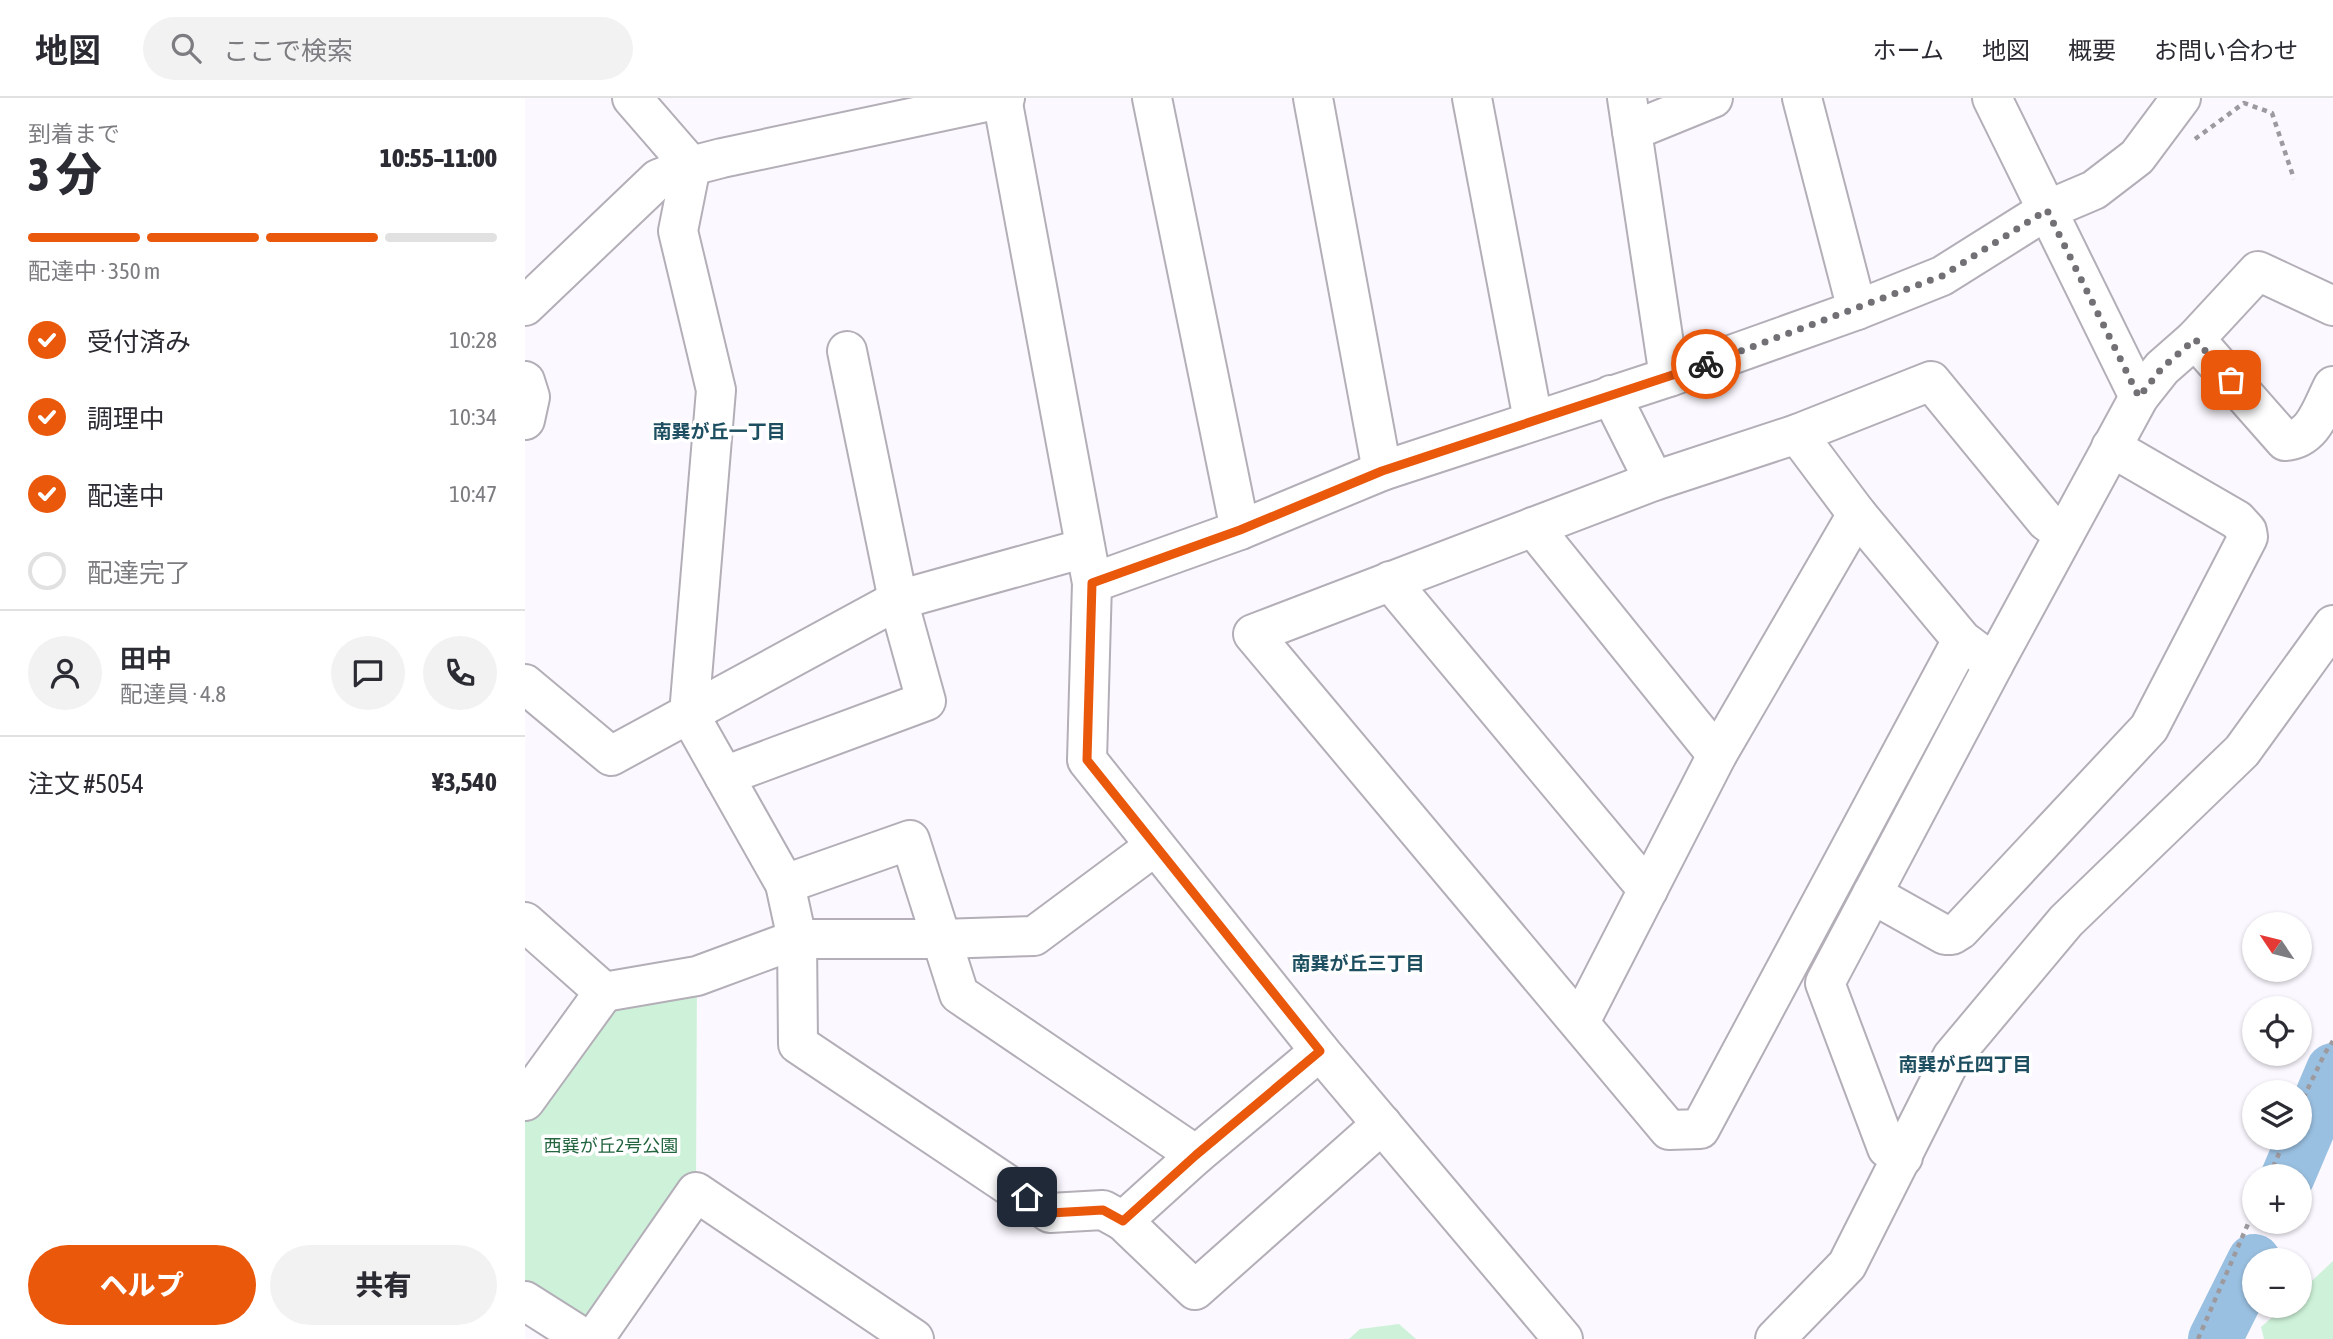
<!DOCTYPE html>
<html lang="ja">
<meta charset="utf-8">
<style>
body{margin:0;font-family:"Asap Condensed","Noto Sans JP",sans-serif;background:#f2f2f3;color:#2b2b33;height:100vh;display:flex;flex-direction:column;font-size:26px;white-space:nowrap}
*{box-sizing:border-box;margin:0}
p{font-size:23px;color:#7c7c81}
.icon{flex:none;width:38px;height:38px;fill:none;stroke:currentColor;stroke-width:2;stroke-linecap:round;stroke-linejoin:round}
.map{position:relative;flex:1;overflow:hidden}
.drawer{display:flex;flex-direction:column;background:#fff;width:525px}
.drawer>*{flex:none}
.needle{width:46px;rotate:305deg}
.tools{position:absolute;left:1717px;top:814px;display:grid;gap:14px}
.tools a{display:grid;place-items:center;width:70px;height:70px;border-radius:50%;background:#fff;box-shadow:0 2px 5px #0004;font-size:35px}
.pin{position:absolute;display:grid;place-items:center;width:60px;height:60px;color:#fff;margin:-30px;border-radius:14px;box-shadow:0 4px 10px #0006}
.courier{position:absolute;display:grid;place-items:center;width:70px;height:70px;margin:-35px;border:5px solid #ea580c;border-radius:50%;background:#fff;color:#222;box-shadow:0 2px 9px #0007}
.headline em{font-style:normal;font-weight:800}
.headline div{display:flex;flex-direction:column-reverse}
.headline{display:flex;align-items:center;justify-content:space-between;height:119px;padding:0 28px}
h1{font-size:46px;font-weight:800;line-height:52px}
.bar{display:grid;grid-template-columns:repeat(4,1fr);gap:10px 7px;align-content:center;height:84px;padding:0 28px}
.bar i{height:9px;border-radius:5px;background:#e1e1e2}
.bar .active{background:#ea580c}
.bar p{grid-column:span 4}
.line{display:flex;align-items:center;gap:18px;padding:0 28px;border-top:2px solid #e1e1e2}
.line div{flex:1}
.round{display:grid;place-items:center;flex:none;width:74px;height:74px;border-radius:37px;background:#f2f2f3}
ol{padding:0 28px;list-style:none}
li{display:flex;align-items:center;gap:21px;height:77px}
li p{margin-inline-start:auto}
li .icon{padding:7px;border-radius:50%;background:#ea580c;color:#fff;stroke-width:4}
li:last-child{color:#7c7c81}
li i{width:38px;height:38px;border:4px solid #e1e1e2;border-radius:50%}
.cta{display:flex;gap:14px;margin-top:auto;padding:14px 28px}
.cta a{flex:1;height:80px;border-radius:42px;background:#ea580c;color:#fff;font-size:28px;font-weight:800;line-height:80px;text-align:center}
.cta a+a{background:#f2f2f3;color:#2b2b33}
header{display:flex;align-items:center;gap:42px;box-sizing:border-box;height:98px;padding:0 35px;background:#fff;border-bottom:2px solid #e1e1e2}
header strong{font-size:33px}
nav{display:flex;gap:38px;margin-inline-start:auto;font-size:24px}
.search{width:490px;height:63px;background:#f2f2f3;display:flex;align-items:center;gap:18px;box-sizing:border-box;padding:0 24px;border-radius:38px;color:#7c7c81;font-size:26px}
main{display:flex;flex:1;min-height:0}
.map>svg:first-child{display:block}
.green{fill:#cef2d9}
.lines{fill:none;stroke-linecap:round;stroke-linejoin:round}
.river{stroke:#9ac0e1;stroke-width:54}
.minor-casing{stroke:#b3aeb7;stroke-width:42}
.path{stroke:#9d9a9f;stroke-width:4.5;stroke-dasharray:5 5;stroke-linecap:butt}
.minor{stroke:#fff;stroke-width:38}
.done{stroke:#727075;stroke-width:7;stroke-dasharray:0 12.6}
.route{stroke:#ea580c;stroke-width:9}
.labels{text-anchor:middle;stroke-width:7;stroke-linejoin:round;paint-order:stroke}
.park-label{font-size:18px;fill:#22653f;stroke:#fff}
.neighbourhood-label{font-size:19px;font-weight:bold;fill:#1e4f61;stroke:#fff}
</style>
<header>
<strong>地図</strong>
<div class="search"><svg class="icon" aria-label="search" viewBox="0 0 24 24"><circle cx="10" cy="10" r="6"/><path d="M15 15l6 6"/></svg>ここで検索</div>
<nav><a>ホーム</a><a>地図</a><a>概要</a><a>お問い合わせ</a></nav>
</header>
<main>
<section class="drawer">
<div class="headline"><div><h1>3 分</h1><p>到着まで</p></div><em>10:55–11:00</em></div>
<div class="bar"><i class="active"></i><i class="active"></i><i class="active"></i><i></i><p>配達中 · 350 m</p></div>
<ol>
<li><svg class="icon" aria-label="check" viewBox="0 0 24 24"><path d="M5 12l5 5 9-10"/></svg>受付済み<p>10:28</p></li>
<li><svg class="icon" aria-label="check" viewBox="0 0 24 24"><path d="M5 12l5 5 9-10"/></svg>調理中<p>10:34</p></li>
<li><svg class="icon" aria-label="check" viewBox="0 0 24 24"><path d="M5 12l5 5 9-10"/></svg>配達中<p>10:47</p></li>
<li><i></i>配達完了</li>
</ol>
<div class="line" style="height:126px"><a class="round"><svg class="icon" aria-label="person" viewBox="0 0 24 24"><circle cx="12" cy="8" r="4"/><path d="M4 21q1-7 8-7t8 7"/></svg></a><div><b>田中</b><p>配達員 · 4.8</p></div><a class="round"><svg class="icon" aria-label="chat" viewBox="0 0 24 24"><path d="M4 5h16v11H9l-5 4z"/></svg></a><a class="round"><svg class="icon" aria-label="phone" viewBox="0 0 24 24"><path d="M5 4h4l2 5-3 2q2 4 5 5l2-3 5 2v4C11 20 4 13 5 4z"/></svg></a></div>
<div class="line" style="height:91px"><div>注文 #5054</div><b>¥3,540</b></div>
<div class="cta"><a>ヘルプ</a><a>共有</a></div>
</section>
<div class="map">
<svg width="1808" height="1241" viewBox="0 0 1808 1241">
<rect width="100%" height="100%" fill="#fcf8ff"/>
<g class="green">
<path d="M172 878 171 1094 69 1241 0 1203V1003L79 894Z"/>
<path d="M1808 1163V1241H1739L1736 1229 1760 1208H1774L1775 1194Z"/>
<path d="M874 1226 891 1241H824L835 1231Z"/>
</g>
<g class="lines">
<g class="river">
<path d="M1763 1078 1808 972"/>
<path d="M1690 1241 1729 1163"/>
</g>
<defs>
<g id="minor">
<path d="M107 0 166 68"/>
<path d="M477 0 567 485 562 662 795 953 1038 1241"/>
<path d="M627 0 715 432"/>
<path d="M788 0 857 373"/>
<path d="M947 0 1008 322"/>
<path d="M1102 0 1144 279"/>
<path d="M1277 0 1332 212"/>
<path d="M1467 0 1614 299"/>
<path d="M1107 33 1188 0"/>
<path d="M166 68 153 133 191 292 164 616 260 786 272 841H415L509 838 630 748"/>
<path d="M0 208 133 81 166 68 197 60 480 0"/>
<path d="M1670 241 1760 343C1789 341 1796 311 1808 288"/>
<path d="M0 283 5 299 0 322"/>
<path d="M1086 297 1129 383"/>
<path d="M1272 336 1406 283 1521 423 1539 436"/>
<path d="M1008 429 1192 657"/>
<path d="M865 483 1123 792"/>
<path d="M567 485 715 432 857 373 1144 279 1332 212 1417 178 1522 112 1569 92 1612 59 1656 0"/>
<path d="M1437 542 1175 1031 1144 1032 728 536 1129 383 1272 336 1332 416 1437 542 1469 566 1614 299 1637 270 1670 241 1733 173 1808 208"/>
<path d="M0 586 86 658 373 502 560 450"/>
<path d="M199 678 401 603 373 502 322 253"/>
<path d="M260 786 385 742 434 896 671 1057 795 953"/>
<path d="M1347 796 1420 837H1427L1435 832 1624 630 1723 439 1722 433 1712 422 1586 349"/>
<path d="M0 824 79 894 0 1003"/>
<path d="M79 894 172 878 272 841 273 946 525 1115 578 1112 598 1123 671 1057"/>
<path d="M1055 924 1192 657 1332 416"/>
<path d="M1378 1059 1362 1050 1300 885 1469 566"/>
<path d="M598 1123 670 1192 857 1026"/>
<path d="M0 1203 60 1241"/>
<path d="M69 1241 171 1094 389 1241"/>
<path d="M1250 1241 1322 1167 1427 959 1541 823 1717 653 1808 527"/>
</g>
</defs>
<use href="#minor" class="minor-casing"/>
<g class="path">
<path d="M1670 41 1719 5 1747 15 1769 81"/>
<path d="M1774 1009 1800 955 1808 943"/>
<path d="M1744 1078 1761 1040"/>
<path d="M1673 1241 1729 1112"/>
</g>
<use href="#minor" class="minor"/>
</g>
<g class="lines">
<path class="done" d="M1181 266 1417 178 1522 112 1614 299 1637 270 1670 241 1706 282"/>
<path class="route" d="M502 1099 525 1115 578 1112 598 1123 671 1057 795 953 562 662 567 485 715 432 857 373 1181 266"/>
</g>
<g class="labels">
<g class="park-label">
<text x="86" y="1054">西巽が丘2号公園</text>
</g>
<g class="neighbourhood-label">
<text x="194" y="340">南巽が丘一丁目</text>
<text x="833" y="872">南巽が丘三丁目</text>
<text x="1440" y="973">南巽が丘四丁目</text>
</g>
</g>
</svg>
<div class="tools">
<a><svg class="needle" viewBox="-14 -14 28 28"><path d="M0-13l5 13h-10z" fill="#e53935"/><path d="M0 13l5-13h-10z" fill="#7c7c81"/></svg></a>
<a><svg class="icon" aria-label="locate" viewBox="0 0 24 24"><circle cx="12" cy="12" r="6"/><path d="M12 2v4M12 18v4M2 12h4M18 12h4"/></svg></a>
<a><svg class="icon" aria-label="layers" viewBox="0 0 24 24"><path d="M12 4l9 5-9 5-9-5zM3 14l9 5 9-5"/></svg></a>
<a>+</a>
<a>−</a>
</div>
<div class="pin" style="left:1706px;top:282px;background:#ea580c"><svg class="icon" aria-label="bag" viewBox="0 0 24 24"><path d="M5 8h14l-1 12H6zM9 8a3 3 0 0 1 6 0"/></svg></div>
<div class="pin" style="left:502px;top:1099px;background:#1f2937"><svg class="icon" aria-label="home" viewBox="0 0 24 24"><path d="M3 11l9-7 9 7M6 9v11h12V9"/></svg></div>
<div class="courier" style="left:1181px;top:266px"><svg class="icon" aria-label="bike" viewBox="0 0 24 24"><circle cx="6" cy="16" r="4"/><circle cx="18" cy="16" r="4"/><path d="M6 16l4-8h5l3 8M10 8l3 8H6M13 5h3"/></svg></div>
</div>
</main>
